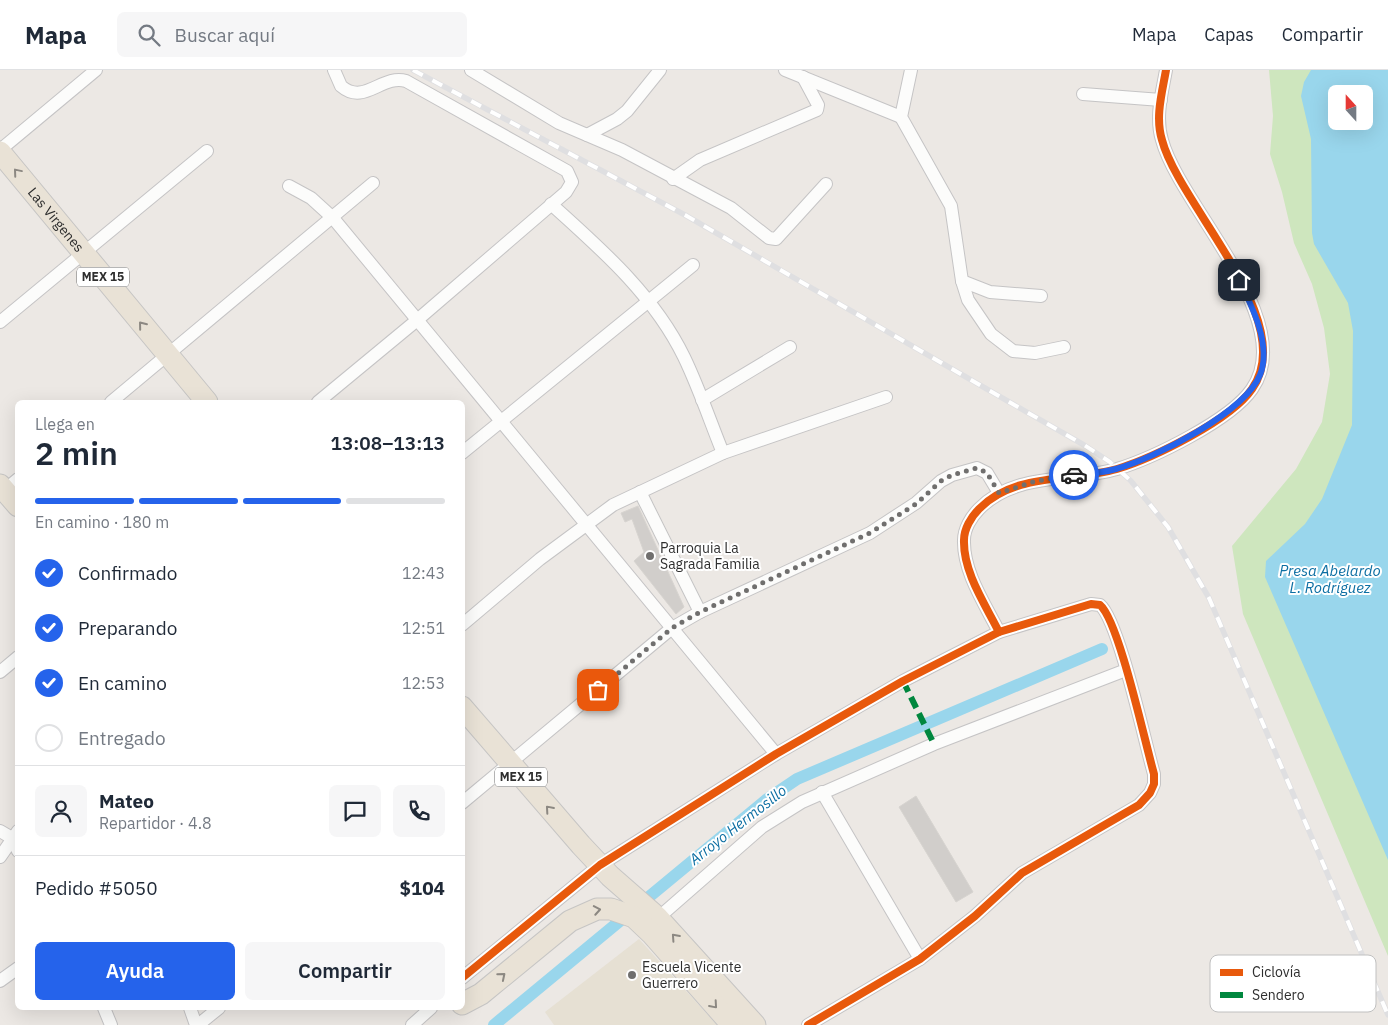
<!DOCTYPE html>
<html lang="es">
<meta charset="utf-8">
<style>
body{margin:0;font-family:"IBM Plex Sans",sans-serif;background:#f6f6f7;color:#1f2937;height:100vh;display:flex;flex-direction:column;font-size:19px;white-space:nowrap}
*{box-sizing:border-box;margin:0}
p{font-size:16px;color:#747a83}
.icon{flex:none;width:28px;height:28px;fill:none;stroke:currentColor;stroke-width:2;stroke-linecap:round;stroke-linejoin:round}
.map{position:relative;flex:1;overflow:hidden}
.sheet{position:absolute;left:15px;top:330px;width:450px;height:610px;display:flex;flex-direction:column;background:#fff;border-radius:8px;box-shadow:0 5px 20px #0002}
.sheet>*{flex:none}
.needle{width:32px;rotate:339deg}
.fabs{position:absolute;left:1328px;top:15px;display:grid;gap:10px}
.fabs a{display:grid;place-items:center;width:45px;height:45px;border-radius:8px;background:#fff;box-shadow:0 5px 20px #0002;font-size:25px}
.pin{position:absolute;display:grid;place-items:center;width:42px;height:42px;color:#fff;margin:-21px;border-radius:10px;box-shadow:0 2px 8px #0006}
.courier{position:absolute;display:grid;place-items:center;width:50px;height:50px;margin:-25px;border:4px solid #2563eb;border-radius:50%;background:#fff;color:#222;box-shadow:0 1px 6px #0007}
.headline em{font-style:normal;font-weight:600}
.headline div{display:flex;flex-direction:column-reverse}
.headline{display:flex;align-items:center;justify-content:space-between;height:85px;padding:0 20px}
h1{font-size:32px;font-weight:600;line-height:38px}
.bar{display:grid;grid-template-columns:repeat(4,1fr);gap:8px 5px;align-content:center;height:60px;padding:0 20px}
.bar i{height:6px;border-radius:4px;background:#e0e1e3}
.bar .selected{background:#2563eb}
.bar p{grid-column:span 4}
.line{display:flex;align-items:center;gap:12px;padding:0 20px;border-top:1px solid #e0e1e3}
.line div{flex:1}
.round{display:grid;place-items:center;flex:none;width:52px;height:52px;border-radius:8px;background:#f6f6f7}
ol{padding:0 20px;list-style:none}
li{display:flex;align-items:center;gap:15px;height:55px}
li p{margin-inline-start:auto}
li .icon{padding:5px;border-radius:50%;background:#2563eb;color:#fff;stroke-width:4}
li:last-child{color:#747a83}
li i{width:28px;height:28px;border:2px solid #e0e1e3;border-radius:50%}
.button{display:flex;gap:10px;margin-top:auto;padding:10px 20px}
.button a{flex:1;height:58px;border-radius:8px;background:#2563eb;color:#fff;font-size:20px;font-weight:600;line-height:58px;text-align:center}
.button a+a{background:#f6f6f7;color:#1f2937}
header{display:flex;align-items:center;gap:30px;box-sizing:border-box;height:70px;padding:0 25px;background:#fff;border-bottom:1px solid #e0e1e3}
header strong{font-size:24px}
nav{display:flex;gap:28px;margin-inline-start:auto;font-size:18px}
.search{width:350px;height:45px;background:#f6f6f7;display:flex;align-items:center;gap:12px;box-sizing:border-box;padding:0 18px;border-radius:8px;color:#747a83;font-size:19px}
.map>svg:first-child{display:block}
.education{fill:#e6e0d3}
.green{fill:#cee6be;fill-rule:evenodd}
.water{fill:#99d6ec;fill-rule:evenodd}
.lines{fill:none;stroke-linecap:round;stroke-linejoin:round}
.canal{stroke:#99d6ec;stroke-width:12}
.building{fill:#d1cecb;stroke:#d7d4d0}
.minor-casing{stroke:#c5c4c5;stroke-width:14}
.trunk-casing{stroke:#c6c5c4;stroke-width:23}
.minor{stroke:#fcfcfb;stroke-width:12}
.trunk{stroke:#e9e2d6;stroke-width:21}
.rail-casing{stroke:#dfdfe1;stroke-width:5.5}
.rail{stroke:#fff;stroke-width:4;stroke-dasharray:11;stroke-linecap:butt}
.quiet{stroke:#00873e;stroke-width:6;stroke-dasharray:12 6;stroke-linecap:butt}
.cycleway-casing{stroke:#fff;stroke-width:11}
.cycleway{stroke:#e8590c;stroke-width:8}
.oneway{stroke:#8c8882}
.done{stroke:#706f6e;stroke-width:5;stroke-dasharray:0 9}
.route{stroke:#2563eb;stroke-width:6}
.poi-dot{fill:#706f6e;stroke:#fff;stroke-width:2}
.labels{text-anchor:middle;stroke-width:4;stroke-linejoin:round;paint-order:stroke}
.shield{fill:#fff;stroke:#6d6d6d;stroke-width:1}
.shield-label{font-size:12px;font-weight:bold;fill:#2e2e2e}
.street-label{font-size:14px;fill:#2e2e2e;stroke:#fff}
.poi-label{font-size:14px;fill:#2e2e2e;stroke:#fff;text-anchor:start}
.water-label{font-size:15px;font-style:italic;fill:#0d6fa3;stroke:#fff}
.key{fill:#fff;stroke:#c0c0c0;stroke-width:1}
.key-label{font-size:14px;fill:#2e2e2e}
</style>
<header>
<strong>Mapa</strong>
<div class="search"><svg class="icon" aria-label="search" viewBox="0 0 24 24"><circle cx="10" cy="10" r="6"/><path d="M15 15l6 6"/></svg>Buscar aquí</div>
<nav><a>Mapa</a><a>Capas</a><a>Compartir</a></nav>
</header>
<div class="map">
<svg width="1388" height="955" viewBox="0 0 1388 955">
<rect width="100%" height="100%" fill="#ece8e4"/>
<path class="education" d="M639 869 717 955H554L545 942Z"/>
<path class="green" d="M1269 0H1388V886L1243 544 1232 476 1296 399 1322 352 1330 304 1324 258 1312 214 1294 173 1282 122 1270 84 1273 46ZM1336 24H1364V51H1336Z"/>
<path class="water" d="M1311 0H1388V790L1265 507 1266 491 1305 454 1322 429 1352 355 1353 261 1348 233 1314 174 1312 163 1311 69 1301 26 1304 12ZM1336 24H1364V51H1336Z"/>
<g class="lines">
<path class="canal" d="M494 955 766 730 797 709 1102 579"/>
</g>
<g class="building">
<path d="M638 436 684 537 676 544 634 491 644 482 632 449 625 452 621 443Z"/>
<path d="M916 726 973 822 956 832 899 737Z"/>
</g>
<g class="lines">
<defs>
<g id="minor">
<path d="M471 0 559 53 622 80 731 138 769 168 776 169 826 114"/>
<path d="M785 0 901 47"/>
<path d="M911 0 901 47 951 136 962 211 968 230 991 264 1013 281 1035 283 1064 277"/>
<path d="M1083 24 1161 30"/>
<path d="M587 65 617 49 627 41 660 0"/>
<path d="M0 80 96 0"/>
<path d="M673 109 700 90 817 40 818 35 803 7"/>
<path d="M289 116 311 128 333 148 776 684"/>
<path d="M551 134C601 179 654 225 684 287 699 318 710 351 723 383"/>
<path d="M962 211 990 222 1041 226"/>
<path d="M0 252 207 81"/>
<path d="M702 330 790 277"/>
<path d="M111 332 373 113"/>
<path d="M318 332 416 251 566 122 572 112 567 101 406 11C382 4 364 36 341 16L334 0"/>
<path d="M462 383 693 195"/>
<path d="M640 422 700 542"/>
<path d="M0 424 18 409"/>
<path d="M462 555 540 489 613 435 723 383 886 327"/>
<path d="M999 562C985 534 963 502 964 470 964 459 971 447 979 439 1015 402 1071 412 1117 399 1153 388 1231 350 1252 319 1300 251 1179 135 1162 70 1155 47 1162 23 1166 0"/>
<path d="M0 602 18 587"/>
<path d="M822 722 920 889"/>
<path d="M462 733 672 558 700 542 870 463 916 433 941 411 952 405 977 398 987 403 999 423"/>
<path d="M0 761 12 768 18 781"/>
<path d="M0 787 18 761"/>
<path d="M658 848 762 757 802 732 934 674 1126 600"/>
<path d="M462 908 600 795 776 684 903 611 999 562 1091 534 1100 535C1119 551 1145 673 1154 704V714L1150 723 1139 735 1022 803 975 846 920 889 808 955"/>
<path d="M0 911 18 898"/>
<path d="M104 938 111 955"/>
<path d="M190 938 196 955"/>
<path d="M198 955 219 938"/>
<path d="M412 955 431 938"/>
</g>
<g id="trunk">
<path id="s1" d="M0 82 207 332"/>
<path d="M0 415 18 436"/>
<path d="M462 637 581 775 610 806 658 848 755 955"/>
<path d="M462 934 481 924 570 851 597 839H611L634 847 652 864 732 955"/>
</g>
</defs>
<use href="#minor" class="minor-casing"/>
<use href="#trunk" class="trunk-casing"/>
<use href="#minor" class="minor"/>
<use href="#trunk" class="trunk"/>
<defs>
<path id="rail" d="M413 0 685 145 1084 375 1110 392 1131 411 1168 457 1209 528 1388 945"/>
</defs>
<use href="#rail" class="rail-casing"/>
<use href="#rail" class="rail"/>
<path class="quiet" d="M903 611 934 674"/>
<defs>
<g id="cycleway">
<path d="M999 562C985 534 963 502 964 470 964 459 971 447 979 439 1015 402 1071 412 1117 399 1153 388 1231 350 1252 319 1300 251 1179 135 1162 70 1155 47 1162 23 1166 0"/>
<path d="M462 908 600 795 776 684 903 611 999 562 1091 534 1100 535C1119 551 1145 673 1154 704V714L1150 723 1139 735 1022 803 975 846 920 889 808 955"/>
</g>
</defs>
<use href="#cycleway" class="cycleway-casing"/>
<use href="#cycleway" class="cycleway"/>
</g>
<defs><path id="oneway-chevron" d="M-2-3.5L2.5 0L-2 3.5" fill="none" stroke-width="1.6" stroke-linecap="round" stroke-linejoin="round" transform="scale(1.25)"/></defs>
<g class="oneway">
<use href="#oneway-chevron" transform="translate(17 102) rotate(-130)"/>
<use href="#oneway-chevron" transform="translate(142 255) rotate(-129)"/>
<use href="#oneway-chevron" transform="translate(549 739) rotate(-131)"/>
<use href="#oneway-chevron" transform="translate(597 840) rotate(-10)"/>
<use href="#oneway-chevron" transform="translate(675 867) rotate(-132)"/>
<use href="#oneway-chevron" transform="translate(502 906) rotate(-40)"/>
<use href="#oneway-chevron" transform="translate(714 935) rotate(49)"/>
</g>
<g class="lines">
<path class="done" d="M598 620 672 558 700 542 870 463 916 434 941 411 952 405 977 398 987 403 999 423 1036 411 1074 405"/>
<path class="route" d="M1074 405C1088 404 1102 403 1116 399 1155 388 1244 343 1260 305 1272 276 1252 236 1239 210"/>
</g>
<g class="poi-dot">
<circle cx="650" cy="486" r="5"/>
<circle cx="632" cy="905" r="5"/>
</g>
<g class="labels">
<g class="shield">
<rect x="77" y="197.5" width="52" height="19" rx="4"/>
<rect x="495" y="697.5" width="52" height="19" rx="4"/>
</g>
<g class="shield-label">
<text x="103" y="211">MEX 15</text>
<text x="521" y="711">MEX 15</text>
</g>
<g class="street-label">
<text dy="5" stroke="none"><textPath href="#s1" startOffset="88">Las Virgenes</textPath></text>
</g>
<g class="poi-label">
<text x="660" y="483">Parroquia La<tspan x="660" dy="16">Sagrada Familia</tspan></text>
<text x="642" y="902">Escuela Vicente<tspan x="642" dy="16">Guerrero</tspan></text>
</g>
<g class="water-label">
<text x="1330" y="506">Presa Abelardo<tspan x="1330" dy="17">L. Rodríguez</tspan></text>
<text transform="translate(738 755) rotate(-38)" y="5">Arroyo Hermosillo</text>
</g>
</g>
<rect x="1210" y="885" width="166" height="57" rx="8" class="key"/>
<rect x="1220" y="899" width="23" height="7" fill="#e8590c"/>
<rect x="1220" y="922" width="23" height="6" fill="#00873e"/>
<g class="key-label">
<text x="1252" y="907">Ciclovía</text>
<text x="1252" y="930">Sendero</text>
</g>
</svg>
<div class="fabs">
<a><svg class="needle" viewBox="-14 -14 28 28"><path d="M0-13l5 13h-10z" fill="#e53935"/><path d="M0 13l5-13h-10z" fill="#747a83"/></svg></a>
</div>
<div class="pin" style="left:598px;top:620px;background:#ea580c"><svg class="icon" aria-label="bag" viewBox="0 0 24 24"><path d="M5 8h14l-1 12H6zM9 8a3 3 0 0 1 6 0"/></svg></div>
<div class="pin" style="left:1239px;top:210px;background:#1f2937"><svg class="icon" aria-label="home" viewBox="0 0 24 24"><path d="M3 11l9-7 9 7M6 9v11h12V9"/></svg></div>
<div class="courier" style="left:1074px;top:405px"><svg class="icon" aria-label="car" viewBox="0 0 24 24"><path d="M5 17H2v-5l4-1 3-4h7l3 4 3 1v5h-3M9 17h6M6 11h13"/><circle cx="7" cy="17" r="2"/><circle cx="17" cy="17" r="2"/></svg></div>
<section class="sheet">
<div class="headline"><div><h1>2 min</h1><p>Llega en</p></div><em>13:08–13:13</em></div>
<div class="bar"><i class="selected"></i><i class="selected"></i><i class="selected"></i><i></i><p>En camino · 180 m</p></div>
<ol>
<li><svg class="icon" aria-label="check" viewBox="0 0 24 24"><path d="M5 12l5 5 9-10"/></svg>Confirmado<p>12:43</p></li>
<li><svg class="icon" aria-label="check" viewBox="0 0 24 24"><path d="M5 12l5 5 9-10"/></svg>Preparando<p>12:51</p></li>
<li><svg class="icon" aria-label="check" viewBox="0 0 24 24"><path d="M5 12l5 5 9-10"/></svg>En camino<p>12:53</p></li>
<li><i></i>Entregado</li>
</ol>
<div class="line" style="height:90px"><a class="round"><svg class="icon" aria-label="person" viewBox="0 0 24 24"><circle cx="12" cy="8" r="4"/><path d="M4 21q1-7 8-7t8 7"/></svg></a><div><b>Mateo</b><p>Repartidor · 4.8</p></div><a class="round"><svg class="icon" aria-label="chat" viewBox="0 0 24 24"><path d="M4 5h16v11H9l-5 4z"/></svg></a><a class="round"><svg class="icon" aria-label="phone" viewBox="0 0 24 24"><path d="M5 4h4l2 5-3 2q2 4 5 5l2-3 5 2v4C11 20 4 13 5 4z"/></svg></a></div>
<div class="line" style="height:65px"><div>Pedido #5050</div><b>$104</b></div>
<div class="button"><a>Ayuda</a><a>Compartir</a></div>
</section>
</div>
